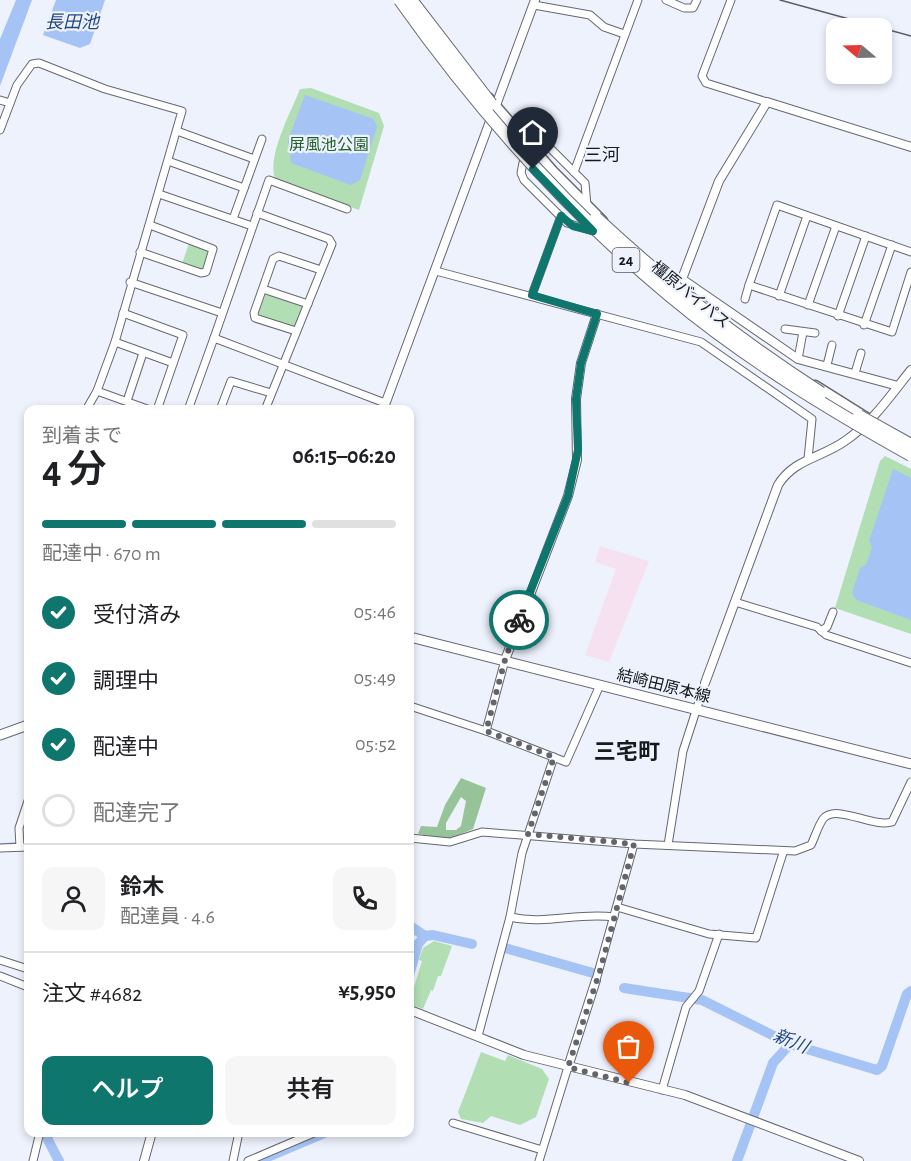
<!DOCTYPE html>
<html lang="ja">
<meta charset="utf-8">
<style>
body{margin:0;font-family:"Alegreya Sans","Noto Sans JP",sans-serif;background:#f6f6f6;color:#202124;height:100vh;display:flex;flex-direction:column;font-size:22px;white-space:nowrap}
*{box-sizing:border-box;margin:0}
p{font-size:20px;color:#757577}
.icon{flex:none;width:33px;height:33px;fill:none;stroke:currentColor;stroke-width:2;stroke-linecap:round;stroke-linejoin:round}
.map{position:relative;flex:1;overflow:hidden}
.drawer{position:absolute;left:24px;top:405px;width:390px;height:732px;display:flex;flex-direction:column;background:#fff;border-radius:12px;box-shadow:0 3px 9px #0003}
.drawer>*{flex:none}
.needle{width:39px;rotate:289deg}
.tools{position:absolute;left:826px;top:18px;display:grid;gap:12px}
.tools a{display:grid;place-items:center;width:66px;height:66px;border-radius:12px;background:#fff;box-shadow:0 3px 9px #0003;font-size:30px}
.pin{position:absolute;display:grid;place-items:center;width:51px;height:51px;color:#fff;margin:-62px -26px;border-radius:50% 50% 50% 0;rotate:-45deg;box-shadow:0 0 6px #0007}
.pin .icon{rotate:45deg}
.courier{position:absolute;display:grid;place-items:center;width:60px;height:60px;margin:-30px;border:4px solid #0f766e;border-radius:50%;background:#fff;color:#222;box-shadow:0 2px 8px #0007}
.overview em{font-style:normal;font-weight:600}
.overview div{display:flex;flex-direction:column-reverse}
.overview{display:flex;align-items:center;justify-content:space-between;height:102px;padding:0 18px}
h1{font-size:39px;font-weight:600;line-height:45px}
.bar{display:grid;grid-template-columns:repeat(4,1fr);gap:9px 6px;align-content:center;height:72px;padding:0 18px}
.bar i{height:8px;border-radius:4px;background:#e0e0e0}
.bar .current{background:#0f766e}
.bar p{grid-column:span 4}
.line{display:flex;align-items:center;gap:15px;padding:0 18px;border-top:2px solid #e0e0e0}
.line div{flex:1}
.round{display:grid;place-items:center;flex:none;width:63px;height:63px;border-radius:12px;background:#f6f6f6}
ol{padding:0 18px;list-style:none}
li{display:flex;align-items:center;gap:18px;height:66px}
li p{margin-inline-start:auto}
li .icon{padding:6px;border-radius:50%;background:#0f766e;color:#fff;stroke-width:4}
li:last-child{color:#757577}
li i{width:33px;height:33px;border:3px solid #e0e0e0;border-radius:50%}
.action{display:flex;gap:12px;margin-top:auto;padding:12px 18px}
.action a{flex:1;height:69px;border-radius:12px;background:#0f766e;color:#fff;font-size:24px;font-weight:600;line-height:69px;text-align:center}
.action a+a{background:#f6f6f6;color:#202124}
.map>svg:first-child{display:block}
.industrial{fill:#f6e1f0}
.green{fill:#b2deb3}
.forest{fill:#96c398;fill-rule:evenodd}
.water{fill:#a5c4f5}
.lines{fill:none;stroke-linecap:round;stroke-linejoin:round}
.stream{stroke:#a5c4f5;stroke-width:1.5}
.river{stroke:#a5c4f5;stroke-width:10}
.minor-casing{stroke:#656871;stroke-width:9}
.tertiary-casing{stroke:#656871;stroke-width:10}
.secondary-casing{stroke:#656871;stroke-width:11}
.trunk-casing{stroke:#656871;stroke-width:13}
.minor{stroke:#fff;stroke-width:7}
.tertiary{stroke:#fff;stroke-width:8}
.secondary{stroke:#fff;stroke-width:9}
.trunk{stroke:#fff;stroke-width:10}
.rail{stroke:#5b5d63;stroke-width:1.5}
.motorway-bridge-casing{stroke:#656871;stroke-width:14;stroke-linecap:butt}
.motorway-bridge{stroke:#fff;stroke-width:12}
.done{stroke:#62656b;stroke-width:6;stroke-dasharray:0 10.8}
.route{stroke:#0f766e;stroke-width:8}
.labels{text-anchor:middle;stroke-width:4.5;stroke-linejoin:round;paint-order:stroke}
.shield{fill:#eef2fd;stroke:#585a60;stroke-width:1.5}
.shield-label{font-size:15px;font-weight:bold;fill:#17191c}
.park-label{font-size:16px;fill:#216029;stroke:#eef2fd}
.street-label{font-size:16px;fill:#17191c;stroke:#eef2fd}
.water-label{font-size:18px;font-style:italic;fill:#234883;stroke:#eef2fd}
.neighbourhood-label{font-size:18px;fill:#17191c;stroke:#eef2fd}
.district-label{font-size:22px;font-weight:bold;fill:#17191c;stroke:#eef2fd}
</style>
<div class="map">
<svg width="911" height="1161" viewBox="0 0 911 1161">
<rect width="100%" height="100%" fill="#eef2fd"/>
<path class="industrial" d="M600 546 649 561 609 662 585 655 616 569 595 562Z"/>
<g class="green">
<path d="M311 88 379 113 384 126 359 210 275 179C267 155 291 112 300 89Z"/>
<path d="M189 243 208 249 210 253 204 271 182 264Z"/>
<path d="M267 292 304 306 295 327 259 316 257 312Z"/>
<path d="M885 456 911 469V634L835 608 880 461Z"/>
<path d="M434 941 452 946 441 976H438L433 991 431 990 423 1009 410 1004V1000L422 961 419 960 423 948Z"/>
<path d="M481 1052 505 1061 508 1055 542 1069 549 1079 536 1117 520 1125 491 1116 483 1123 461 1119 458 1112Z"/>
</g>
<path class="forest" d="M461 778 486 788 473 829 449 839 418 834 421 826 437 827 445 805ZM461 797 466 801 461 826 456 830H446V823Z"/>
<g class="water">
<path d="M16 0H32L0 86V39Z"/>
<path d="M56 0H105L90 44 80 48 43 35Z"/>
<path d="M305 95 374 119 377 127 360 180 350 185 291 163 288 140Z"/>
<path d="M893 469 911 478V620L856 600 852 593 860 568 866 565 872 547 869 541Z"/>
</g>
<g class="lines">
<path class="stream" d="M0 844 16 843"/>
<g class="river">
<path d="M410 926 425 936"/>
<path d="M425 936 433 935 472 944"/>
<path d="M505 948 593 973"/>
<path d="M410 972 418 944 425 936"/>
<path d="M624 988 702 1000 790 1044 877 1070 882 1066 907 994 911 991"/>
<path d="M48 1132V1140L59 1161"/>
<path d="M258 1161 327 1132"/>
<path d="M737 1161 773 1063 790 1044"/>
</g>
<defs>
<g id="minor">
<path d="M666 0 684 8H693L697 0"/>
<path d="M731 0 702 76 706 83 767 102"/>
<path d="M534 5 590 15 604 27 624 34"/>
<path d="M0 100 10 103"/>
<path d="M514 129 534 132 585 183 587 206"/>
<path d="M0 130 17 85 32 64 39 63 105 89 182 111 115 342 97 391 86 410"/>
<path d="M177 131 254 159"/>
<path d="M524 158 521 173 524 180 567 223 593 231"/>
<path d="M168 161 244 188"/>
<path d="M574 172 638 0"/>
<path d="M159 194 252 226"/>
<path d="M257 213 329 239 332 244 265 410"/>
<path d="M233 219 262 139"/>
<path d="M140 252 201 273 206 272 213 249 150 225"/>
<path d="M911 252 777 205 749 285 892 332 911 272"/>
<path d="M436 271 701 342 812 419 808 459"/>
<path d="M130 282 222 313"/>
<path d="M263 289 308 304"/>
<path d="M532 295 561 216"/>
<path d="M779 296 807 216"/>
<path d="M745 299 749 285"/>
<path d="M808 305 836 226"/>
<path d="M123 313 183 335 157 410"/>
<path d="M838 316 866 236"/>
<path d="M864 325 892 245"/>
<path d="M785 329 815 333"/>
<path d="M296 331 255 318 254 313 273 259 279 256 321 270"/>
<path d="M214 338 269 180 347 209"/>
<path d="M115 342 173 363"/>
<path d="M798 359 803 332"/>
<path d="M827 365 832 345"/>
<path d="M855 373 861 353"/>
<path d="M97 391 150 410"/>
<path d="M127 401 143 353"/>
<path d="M188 410 214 338 385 403"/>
<path d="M220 410 231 381 271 393"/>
<path d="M735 602 817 627 826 635 911 663"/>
<path d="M821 631 827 627 833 612"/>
<path d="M410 706 489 732 566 762 600 685"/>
<path d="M486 731 505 660"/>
<path d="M410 838 450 842 482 832 634 844 795 851 811 845C815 837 818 826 823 819 836 803 872 828 892 822L911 782"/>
<path d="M668 845 683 751 705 683"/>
<path d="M20 847 19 828 28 801"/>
<path d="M0 848 28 847"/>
<path d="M617 907 709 934 756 938 783 853"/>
<path d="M510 917C546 925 578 912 614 917"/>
<path d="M0 960 28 969"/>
<path d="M0 976 28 987"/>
<path d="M596 980 634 844"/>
<path d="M478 1036 510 917 522 853 554 757"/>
<path d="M662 1090 686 1007 699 991 719 934"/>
<path d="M453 1123 542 1150"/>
<path d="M33 1161 40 1132"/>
<path d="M233 1161 239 1132"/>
<path d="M248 1161 316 1132"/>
<path d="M539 1161 568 1067"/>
</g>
<g id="tertiary">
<path d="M898 386 798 359 682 279 719 181 767 102 911 147"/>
<path d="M383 410 535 0"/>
<path d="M505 660 568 496 577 460 576 399 581 363 597 314"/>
<path d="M705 683 778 485C794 459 821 458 845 441 873 422 890 396 911 370"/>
<path d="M410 1010 524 1055 685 1095 859 1161"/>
<path d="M568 1067 596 980"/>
<path d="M144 1161 152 1132"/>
</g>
<g id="secondary">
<path d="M410 637 911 764"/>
<path d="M0 735 28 725"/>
</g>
<g id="trunk">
<path d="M488 98 553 172 602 221"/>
<path d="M815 386 866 418"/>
</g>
</defs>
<use href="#minor" class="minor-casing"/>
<use href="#tertiary" class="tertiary-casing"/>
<use href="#secondary" class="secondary-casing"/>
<use href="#trunk" class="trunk-casing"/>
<use href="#minor" class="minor"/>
<use href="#tertiary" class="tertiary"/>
<use href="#secondary" class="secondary"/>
<use href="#trunk" class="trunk"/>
<path class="rail" d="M780 0 911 36"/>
<defs>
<g id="motorway-bridge">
<path d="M400 0C477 109 566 209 669 295 743 357 827 408 911 455"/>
<path d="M411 0 491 104"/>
<path d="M596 218C666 283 740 341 821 393"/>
<path d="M859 416 911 445"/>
</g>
</defs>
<use href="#motorway-bridge" class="motorway-bridge-casing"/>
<use href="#motorway-bridge" class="motorway-bridge"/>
</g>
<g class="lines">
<path class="done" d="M519 620 505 660 486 731 554 757 528 834 634 844 600 971 568 1067 629 1083"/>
<path class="route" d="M519 620 568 496 578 450 576 399 581 363 597 314 532 295 561 216 573 226 593 231 533 169"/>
</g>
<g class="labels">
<rect class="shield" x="612.5" y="248" width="27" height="24" rx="4.5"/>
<g class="shield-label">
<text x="626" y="265">24</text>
</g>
<g class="park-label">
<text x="329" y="150">屏風池公園</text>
</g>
<g class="street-label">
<text transform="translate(691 294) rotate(39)" y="6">橿原バイパス</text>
<text transform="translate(664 685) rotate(14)" y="6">結崎田原本線</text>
</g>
<g class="water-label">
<text x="72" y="28">長田池</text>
<text transform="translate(791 1041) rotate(22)" y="6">新川</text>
</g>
<g class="neighbourhood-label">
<text x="602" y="161">三河</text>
</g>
<g class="district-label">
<text x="627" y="759">三宅町</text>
</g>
</g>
</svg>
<div class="tools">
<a><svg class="needle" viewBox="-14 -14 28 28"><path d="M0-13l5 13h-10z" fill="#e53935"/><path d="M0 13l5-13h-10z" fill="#757577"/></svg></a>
</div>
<div class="pin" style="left:629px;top:1083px;background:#ea580c"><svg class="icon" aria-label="bag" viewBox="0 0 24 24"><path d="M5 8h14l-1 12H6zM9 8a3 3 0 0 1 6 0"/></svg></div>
<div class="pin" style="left:533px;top:169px;background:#1f2937"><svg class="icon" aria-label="home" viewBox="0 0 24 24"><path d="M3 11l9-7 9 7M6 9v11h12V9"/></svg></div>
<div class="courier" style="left:519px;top:620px"><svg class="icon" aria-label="bike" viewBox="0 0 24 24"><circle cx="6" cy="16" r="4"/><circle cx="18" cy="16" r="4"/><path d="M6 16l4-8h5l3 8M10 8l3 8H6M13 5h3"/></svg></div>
<section class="drawer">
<div class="overview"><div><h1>4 分</h1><p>到着まで</p></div><em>06:15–06:20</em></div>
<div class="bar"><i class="current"></i><i class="current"></i><i class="current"></i><i></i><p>配達中 · 670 m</p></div>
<ol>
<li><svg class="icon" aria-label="check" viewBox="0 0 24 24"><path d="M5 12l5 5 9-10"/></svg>受付済み<p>05:46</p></li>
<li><svg class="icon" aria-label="check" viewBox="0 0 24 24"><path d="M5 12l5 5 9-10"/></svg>調理中<p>05:49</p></li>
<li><svg class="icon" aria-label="check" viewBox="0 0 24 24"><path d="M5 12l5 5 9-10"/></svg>配達中<p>05:52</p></li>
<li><i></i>配達完了</li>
</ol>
<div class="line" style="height:108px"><a class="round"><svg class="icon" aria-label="person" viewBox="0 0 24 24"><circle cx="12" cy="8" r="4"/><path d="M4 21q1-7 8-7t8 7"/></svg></a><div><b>鈴木</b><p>配達員 · 4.6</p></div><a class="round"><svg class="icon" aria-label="phone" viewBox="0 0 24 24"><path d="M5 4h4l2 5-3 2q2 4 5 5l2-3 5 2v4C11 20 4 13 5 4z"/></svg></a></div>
<div class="line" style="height:78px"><div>注文 #4682</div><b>¥5,950</b></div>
<div class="action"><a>ヘルプ</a><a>共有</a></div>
</section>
</div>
